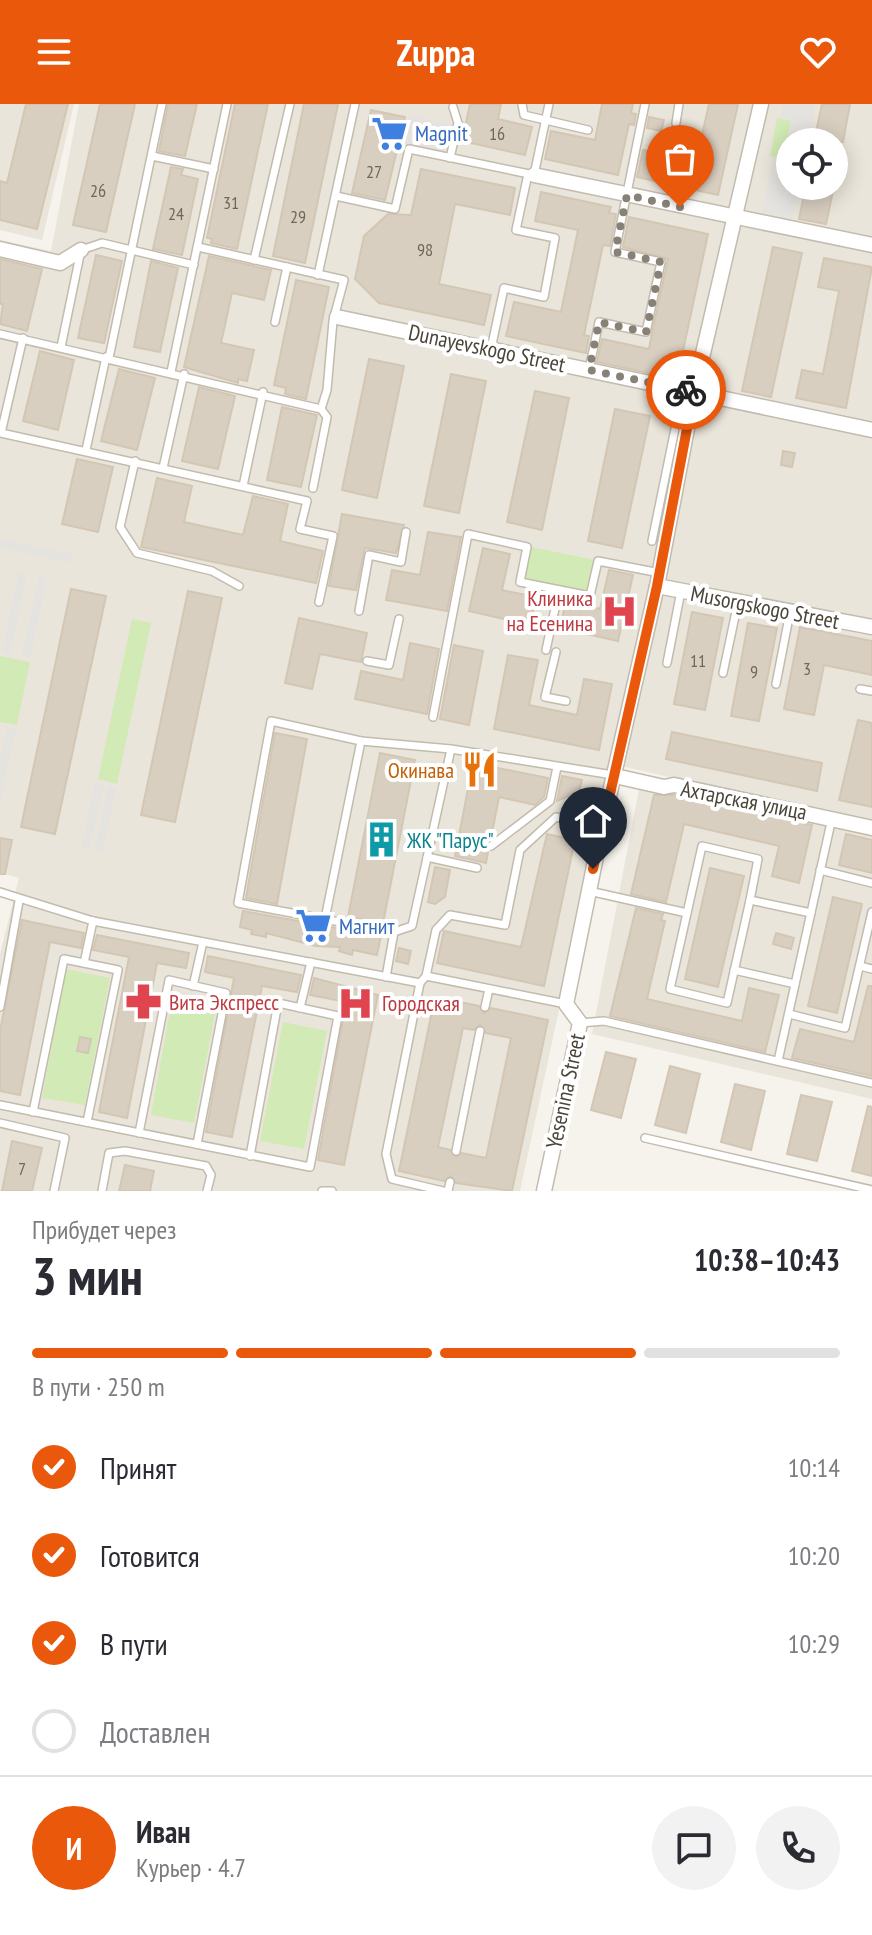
<!DOCTYPE html>
<html lang="ru">
<meta charset="utf-8">
<style>
body{margin:0;font-family:"PT Sans Narrow",sans-serif;background:#f2f2f3;color:#2b2b33;height:100vh;display:flex;flex-direction:column;font-size:30px;white-space:nowrap}
*{box-sizing:border-box;margin:0}
p{font-size:26px;color:#7c7c81}
.icon{flex:none;width:44px;height:44px;fill:none;stroke:currentColor;stroke-width:2;stroke-linecap:round;stroke-linejoin:round}
.map{position:relative;height:1087px;overflow:hidden}
.side{display:flex;flex-direction:column;background:#fff;flex:1}
.side>*{flex:none}
.tools{position:absolute;left:776px;top:24px;display:grid;gap:16px}
.tools a{display:grid;place-items:center;width:72px;height:72px;border-radius:50%;background:#fff;box-shadow:0 4px 20px #0003;font-size:40px}
.pin{position:absolute;display:grid;place-items:center;width:68px;height:68px;color:#fff;margin:-82px -34px;border-radius:50% 50% 50% 0;rotate:-45deg;box-shadow:0 0 8px #0007}
.pin .icon{rotate:45deg}
.courier{position:absolute;display:grid;place-items:center;width:80px;height:80px;margin:-40px;border:6px solid #ea580c;border-radius:50%;background:#fff;color:#222;box-shadow:0 2px 10px #0007}
.summary em{font-style:normal;font-weight:700}
.summary div{display:flex;flex-direction:column-reverse}
.summary{display:flex;align-items:center;justify-content:space-between;height:136px;padding:0 32px}
h1{font-size:52px;font-weight:700;line-height:60px}
.bar{display:grid;grid-template-columns:repeat(4,1fr);gap:12px 8px;align-content:center;height:96px;padding:0 32px}
.bar i{height:10px;border-radius:6px;background:#e1e1e2}
.bar .on{background:#ea580c}
.bar p{grid-column:span 4}
.line{display:flex;align-items:center;gap:20px;padding:0 32px;border-top:2px solid #e1e1e2}
.line div{flex:1}
.round{display:grid;place-items:center;flex:none;width:84px;height:84px;border-radius:42px;background:#f2f2f3}
ol{padding:0 32px;list-style:none}
li{display:flex;align-items:center;gap:24px;height:88px}
li p{margin-inline-start:auto}
li .icon{padding:8px;border-radius:50%;background:#ea580c;color:#fff;stroke-width:4}
li:last-child{color:#7c7c81}
li i{width:44px;height:44px;border:4px solid #e1e1e2;border-radius:50%}
header{display:flex;justify-content:space-between;align-items:center;height:104px;padding:0 32px;background:#ea580c;color:#fff;font-size:36px;font-weight:700}
.map>svg:first-child{display:block}
.residential{fill:#eae5da;fill-rule:evenodd}
.green{fill:#d2eab5}
.parking{fill:#e5e3e0}
.building{fill:#d8cfc1;stroke:#d3c7b4;stroke-width:2;fill-rule:evenodd}
.lines{fill:none;stroke-linecap:round;stroke-linejoin:round}
.lane-casing{stroke:#c2bbae;stroke-width:10}
.street-casing{stroke:#c2bbae;stroke-width:17}
.lane{stroke:#fff;stroke-width:7}
.street{stroke:#fff;stroke-width:14}
.done{stroke:#878178;stroke-width:8;stroke-dasharray:0 14.4}
.route{stroke:#ea580c;stroke-width:10}
.labels{text-anchor:middle;stroke-width:8;stroke-linejoin:round;paint-order:stroke}
.number-label{font-size:18px;fill:#6e675b}
.shop-label{font-size:22px;fill:#366cbe;stroke:#fff;text-anchor:start}
.street-label{font-size:22px;fill:#4b4439;stroke:#fff}
.health-label{font-size:22px;fill:#be3a42;stroke:#fff;text-anchor:start}
.food-label{font-size:22px;fill:#c56008;stroke:#fff;text-anchor:end}
.culture-label{font-size:22px;fill:#0d838f;stroke:#fff;text-anchor:start}
</style>
<header><svg class="icon" aria-label="menu" viewBox="0 0 24 24"><path d="M4 6h16M4 12h16M4 18h16"/></svg>Zuppa<svg class="icon" aria-label="heart" viewBox="0 0 24 24"><path d="M12 20l-8-8c-3-5 5-10 8-4 3-6 11-1 8 4z"/></svg></header>
<div class="map">
<svg width="872" height="1087" viewBox="0 0 872 1087">
<rect width="100%" height="100%" fill="#f6f3ec"/>
<g class="residential">
<path d="M0 0H74L42 136 0 126Z"/>
<path d="M79 0H872V719L612 660 520 1087H0V850L19 774 0 769V136L51 147ZM790 38H834V82H790Z"/>
<path d="M640 680 872 732V995L592 930Z"/>
</g>
<g class="green">
<path d="M777 14 791 17 783 55 770 52Z"/>
<path d="M531 443 595 456 589 488 525 475Z"/>
<path d="M132 515 151 519 117 680 98 675Z"/>
<path d="M0 552 30 558 17 621 0 618Z"/>
<path d="M66 865 110 874 85 1001 42 994Z"/>
<path d="M172 896 216 905 194 1019 151 1011Z"/>
<path d="M283 918 327 927 304 1045 260 1037Z"/>
</g>
<g class="parking">
<path d="M783 0H815L808 38H790V82H799L792 117 762 112 773 53 783 54 791 17 781 14Z"/>
<path d="M408 11 453 21 447 50 401 40Z"/>
<path d="M0 435 72 450 70 459 0 444Z"/>
<path d="M19 468 27 470 10 550 2 548Z"/>
<path d="M39 472 47 474 30 554 22 552Z"/>
<path d="M7 624 16 625 0 698V656Z"/>
<path d="M95 679 104 681 90 746 81 744Z"/>
<path d="M108 682 116 684 103 749 94 747Z"/>
</g>
<g class="building">
<path d="M26 0H68L37 125 0 116V77L7 79Z"/>
<path d="M100 0H135L106 128 73 121Z"/>
<path d="M168 0H197L185 52 159 47Z"/>
<path d="M235 0H268L237 145 211 139 212 135 207 134Z"/>
<path d="M304 0H338L305 159 273 152Z"/>
<path d="M470 0H501L498 15 532 23 525 51 462 37Z"/>
<path d="M602 0H633L631 9 636 10 634 21 629 20 618 71 545 55 551 27 595 36Z"/>
<path d="M709 0H738L718 91 637 73 643 46 696 58Z"/>
<path d="M822 0H850L843 38H814Z"/>
<path d="M371 6 405 13 385 96 352 89Z"/>
<path d="M649 13 664 16 661 27 647 24Z"/>
<path d="M171 63 183 65 181 71 198 75 182 151 153 145Z"/>
<path d="M421 65 515 84 510 111 455 100 439 180 491 191 484 221 379 199 355 175 364 132 388 110 411 111Z"/>
<path d="M806 82H834L826 120 799 115Z"/>
<path d="M541 88 611 103 609 109 616 110 610 142 603 141 584 231 589 232 586 249 506 232 514 198 561 208 578 126 535 117Z"/>
<path d="M629 113 708 130 677 275 597 258 602 235 649 245 652 229 668 155 623 143Z"/>
<path d="M773 143 802 149 771 293 742 287Z"/>
<path d="M96 151 122 157 104 239 78 234Z"/>
<path d="M209 152 271 166 264 196 232 189 221 239 254 246 247 277 238 275V279L184 263Z"/>
<path d="M824 154 872 163 846 304 796 294 802 266 823 270 839 187 818 183Z"/>
<path d="M0 155 42 165 27 227 0 220 3 200H0Z"/>
<path d="M151 157 178 164 160 248 134 243Z"/>
<path d="M296 176 329 183 306 295 285 290 286 284 274 281Z"/>
<path d="M40 247 74 256 58 326 23 317Z"/>
<path d="M369 255 404 262 377 394 342 386Z"/>
<path d="M119 265 155 274 137 346 101 337Z"/>
<path d="M451 270 486 277 459 409 424 402Z"/>
<path d="M199 283 235 292 218 365 182 357Z"/>
<path d="M535 287 569 294 542 426 507 418Z"/>
<path d="M282 303 317 311 301 383 267 376Z"/>
<path d="M615 305 650 312 622 444 588 437Z"/>
<path d="M783 347 795 349 792 363 781 361Z"/>
<path d="M77 355 113 363 98 428 62 420Z"/>
<path d="M157 374 192 382 184 418 243 431 253 392 288 400 280 437 323 447 316 479 141 443Z"/>
<path d="M342 410 404 421 396 449 365 444 356 486 329 482Z"/>
<path d="M428 428 461 433 447 507 386 496 392 466 420 471Z"/>
<path d="M483 444 510 450 502 486 536 493 530 521 469 507Z"/>
<path d="M609 466 633 471 618 537 560 524 566 497 600 505Z"/>
<path d="M71 485 106 492 55 730 21 723Z"/>
<path d="M188 487 222 494 175 718 141 711Z"/>
<path d="M692 508 723 514 705 606 674 600Z"/>
<path d="M299 514 367 529 361 558 320 550 312 585 285 579Z"/>
<path d="M748 519 777 524 759 617 731 612Z"/>
<path d="M800 523 872 537V571L824 561 814 611 784 605Z"/>
<path d="M410 539 439 545 427 610 355 595 361 567 403 576Z"/>
<path d="M454 541 483 547 469 621 440 615Z"/>
<path d="M508 551 538 556 529 601 577 611 584 575 612 580 599 646 494 625Z"/>
<path d="M858 616 872 619V703L839 696Z"/>
<path d="M672 628 822 659 817 687 666 655Z"/>
<path d="M275 629 307 635 277 800 246 794Z"/>
<path d="M380 649 415 656 383 819 348 813Z"/>
<path d="M473 659 548 674 544 693 535 701 499 693 491 734 485 740 488 748 486 759 455 752Z"/>
<path d="M562 672 582 676 579 687 557 697Z"/>
<path d="M654 691H674L812 721 799 779 772 772 779 742 684 720 666 798 631 790Z"/>
<path d="M547 730 575 736 544 882 437 859 444 827 521 843Z"/>
<path d="M846 730 872 736V769L839 761Z"/>
<path d="M0 734 12 736 5 770H0Z"/>
<path d="M435 763 450 766 445 793 435 800 428 798Z"/>
<path d="M710 764 744 772 718 883 685 875Z"/>
<path d="M833 793 862 800 837 909 808 902Z"/>
<path d="M636 804 663 810 661 816 665 817 647 895 742 917 749 884 779 891 765 948 610 912Z"/>
<path d="M243 807 381 832 377 851 353 846 352 851 339 847 340 843 316 842 266 829V833L251 830 252 826 240 823Z"/>
<path d="M22 816 84 829 81 844 50 838 20 991 0 987V927Z"/>
<path d="M776 829 794 834 791 845 773 840Z"/>
<path d="M97 831 189 849 186 864 157 859 127 1014 99 1008 129 853 93 846Z"/>
<path d="M399 844 411 847 408 860 396 857Z"/>
<path d="M208 852 301 871 297 888 262 882 232 1033 206 1028 234 874 205 868Z"/>
<path d="M314 874 378 891 344 1061 318 1056 346 898 310 891Z"/>
<path d="M868 882H872V972L792 954 800 925 854 938Z"/>
<path d="M435 893 479 902 484 909 491 904 548 916 512 1087 456 1079 451 1072 444 1077 399 1067ZM480 921 486 929 511 934 486 1054 462 1049 456 1053 450 1046 438 1043 463 924 474 926Z"/>
<path d="M80 933 91 935 88 949 77 947Z"/>
<path d="M606 948 636 955 621 1014 591 1006Z"/>
<path d="M670 962 700 970 686 1029 655 1021Z"/>
<path d="M735 980 765 987 751 1046 721 1038Z"/>
<path d="M801 991 832 998 817 1057 787 1050Z"/>
<path d="M868 1002 872 1003V1072L852 1067Z"/>
<path d="M12 1037 42 1044 32 1087H2Z"/>
<path d="M125 1061 154 1067 150 1087H119Z"/>
</g>
<g class="lines">
<defs>
<g id="lane">
<path d="M522 0 524 11 588 26"/>
<path d="M676 19 679 0"/>
<path d="M152 52 214 65"/>
<path d="M450 54 458 19 453 3"/>
<path d="M336 92 395 105 409 45 534 71 549 0"/>
<path d="M198 143 344 176 333 217 327 286 321 305 327 313 313 384"/>
<path d="M254 156 290 0"/>
<path d="M318 171 355 0"/>
<path d="M275 218 287 163"/>
<path d="M0 230 321 305"/>
<path d="M23 234 1 329 307 397 300 425 333 432 319 498"/>
<path d="M61 243 81 146 102 139 194 161"/>
<path d="M491 245 504 184 544 193 555 134 516 126 528 70"/>
<path d="M109 254 162 0"/>
<path d="M589 266 599 218 646 228 661 158 615 148 645 0"/>
<path d="M171 268 227 0"/>
<path d="M86 346 106 253"/>
<path d="M135 357 120 423 137 449 212 467 239 482"/>
<path d="M163 364 184 270"/>
<path d="M243 382 263 288"/>
<path d="M652 437 683 286"/>
<path d="M359 507 369 451 401 458 406 428"/>
<path d="M546 546 559 486"/>
<path d="M556 548 545 593 566 597"/>
<path d="M367 557 389 561 399 515"/>
<path d="M667 559 681 487"/>
<path d="M723 569 738 498"/>
<path d="M776 580 790 508"/>
<path d="M860 585 872 587"/>
<path d="M433 613 468 430 527 443 520 478 590 492 598 457 660 469"/>
<path d="M451 645 361 637 271 617 238 799 394 828 412 822 451 645 613 671"/>
<path d="M491 742 550 697 557 663"/>
<path d="M427 753 477 764"/>
<path d="M820 766 872 779"/>
<path d="M589 787 687 809 702 742 758 755 750 796 811 809"/>
<path d="M0 788 93 817 420 879 426 872 566 900"/>
<path d="M687 809 670 885 727 899 750 796"/>
<path d="M325 815 361 637"/>
<path d="M84 859 93 817"/>
<path d="M860 862 872 865"/>
<path d="M734 866 795 880"/>
<path d="M426 872 436 826 450 811 505 821 520 746 556 713 602 723"/>
<path d="M386 873 394 828"/>
<path d="M420 879 386 1050 392 1075 443 1087"/>
<path d="M193 882 203 838"/>
<path d="M0 903 19 797"/>
<path d="M485 903 489 885"/>
<path d="M300 904 311 858"/>
<path d="M789 910 845 924 872 808"/>
<path d="M580 919 604 917 872 979"/>
<path d="M778 957 832 714"/>
<path d="M0 1001 310 1063 338 912 278 899 250 1052"/>
<path d="M33 1008 64 855 118 866 87 1018"/>
<path d="M0 1019 65 1034 54 1087"/>
<path d="M139 1029 169 876 226 889 197 1040"/>
<path d="M645 1034 872 1086"/>
<path d="M456 1047 480 927"/>
<path d="M102 1087 109 1049 125 1047 206 1062 211 1071 207 1087"/>
<path d="M322 1087H332"/>
<path d="M448 1087 450 1078"/>
</g>
<g id="street">
<path d="M534 71 872 141"/>
<path d="M0 145 60 159 81 146"/>
<path d="M337 213 872 326"/>
<path d="M657 482 872 523"/>
<path d="M615 672 664 683 674 681 872 724"/>
<path d="M544 1087 580 919 566 900 602 723 657 482 694 288 761 0"/>
</g>
</defs>
<use href="#lane" class="lane-casing"/>
<use href="#street" class="street-casing"/>
<use href="#lane" class="lane"/>
<use href="#street" class="street"/>
</g>
<g class="lines">
<path class="done" d="M680 103 627 91 615 148 661 158 646 228 599 218 589 266 686 286"/>
<path class="route" d="M593 765 657 482 694 288 686 286"/>
</g>
<defs>
<symbol id="supermarket-bare" viewBox="-9 -9 18 18"><path d="M-6-5.5h2.5l.6 2H6L4.5 2H-2.5L-4.4-4H-6ZM-1.5 3.2a1.3 1.3 0 1 0 .1 0ZM3 3.2a1.3 1.3 0 1 0 .1 0Z" fill="#3f7fe0" stroke="#fff" stroke-width="2.5" paint-order="stroke"/></symbol>
<symbol id="hospital-bare" viewBox="-9 -9 18 18"><path d="M-5-5h3v3.5h4V-5h3V5h-3V1.5h-4V5h-3Z" fill="#e0444e" stroke="#fff" stroke-width="2.5" paint-order="stroke"/></symbol>
<symbol id="restaurant-bare" viewBox="-9 -9 18 18"><path d="M-5-6h1v4h1v-4h1v4h1v-4h1v5L-1.5 .5V6h-2V.5L-5-1ZM5-6V6H3V1.5H1.5Q1.5-4 5-6Z" fill="#e8710a" stroke="#fff" stroke-width="2.5" paint-order="stroke"/></symbol>
<symbol id="building-bare" viewBox="-9 -9 18 18"><path d="M-4-6H4V6H1V3H-1V6H-4ZM-2.5-4.3h1.7v1.8h-1.7ZM.8-4.3h1.7v1.8H.8ZM-2.5-1h1.7V.8h-1.7ZM.8-1h1.7V.8H.8Z" fill="#0f9aa8" stroke="#fff" stroke-width="2.5" paint-order="stroke"/></symbol>
<symbol id="pharmacy-bare" viewBox="-9 -9 18 18"><path d="M-2-6h4v4h4v4h-4v4h-4v-4h-4v-4h4Z" fill="#e0444e" stroke="#fff" stroke-width="2.5" paint-order="stroke"/></symbol>
</defs>
<g fill-rule="evenodd">
<use href="#supermarket-bare" x="364" y="4" width="51" height="51"/>
<use href="#hospital-bare" x="594" y="482" width="51" height="51"/>
<use href="#restaurant-bare" x="454" y="640" width="51" height="51"/>
<use href="#building-bare" x="356" y="710" width="51" height="51"/>
<use href="#supermarket-bare" x="288" y="796" width="51" height="51"/>
<use href="#pharmacy-bare" x="118" y="872" width="51" height="51"/>
<use href="#hospital-bare" x="330" y="874" width="51" height="51"/>
</g>
<g class="labels">
<g class="number-label">
<text x="497" y="36">16</text>
<text x="374" y="74">27</text>
<text x="98" y="93">26</text>
<text x="231" y="105">31</text>
<text x="176" y="116">24</text>
<text x="298" y="119">29</text>
<text x="425" y="152">98</text>
<text x="698" y="563">11</text>
<text x="807" y="571">3</text>
<text x="754" y="574">9</text>
<text x="22" y="1071">7</text>
</g>
<g class="shop-label">
<text x="415" y="37">Magnit</text>
<text x="339" y="830">Магнит</text>
</g>
<g class="street-label">
<text transform="translate(487 244) rotate(12)" y="8">Dunayevskogo Street</text>
<text transform="translate(765 503) rotate(11)" y="8">Musorgskogo Street</text>
<text transform="translate(744 696) rotate(11)" y="8">Ахтарская улица</text>
<text transform="translate(565 987) rotate(-78)" y="8">Yesenina Street</text>
</g>
<g class="health-label">
<text x="593" y="502" text-anchor="end">Клиника<tspan x="593" dy="25">на Есенина</tspan></text>
<text x="169" y="906">Вита Экспресс</text>
<text x="382" y="907">Городская</text>
</g>
<g class="food-label">
<text x="454" y="674">Окинава</text>
</g>
<g class="culture-label">
<text x="407" y="744">ЖК "Парус"</text>
</g>
</g>
</svg>
<div class="tools">
<a><svg class="icon" aria-label="locate" viewBox="0 0 24 24"><circle cx="12" cy="12" r="6"/><path d="M12 2v4M12 18v4M2 12h4M18 12h4"/></svg></a>
</div>
<div class="pin" style="left:680px;top:103px;background:#ea580c"><svg class="icon" aria-label="bag" viewBox="0 0 24 24"><path d="M5 8h14l-1 12H6zM9 8a3 3 0 0 1 6 0"/></svg></div>
<div class="pin" style="left:593px;top:765px;background:#1f2937"><svg class="icon" aria-label="home" viewBox="0 0 24 24"><path d="M3 11l9-7 9 7M6 9v11h12V9"/></svg></div>
<div class="courier" style="left:686px;top:286px"><svg class="icon" aria-label="bike" viewBox="0 0 24 24"><circle cx="6" cy="16" r="4"/><circle cx="18" cy="16" r="4"/><path d="M6 16l4-8h5l3 8M10 8l3 8H6M13 5h3"/></svg></div>
</div>
<section class="side">
<div class="summary"><div><h1>3 мин</h1><p>Прибудет через</p></div><em>10:38–10:43</em></div>
<div class="bar"><i class="on"></i><i class="on"></i><i class="on"></i><i></i><p>В пути · 250 m</p></div>
<ol>
<li><svg class="icon" aria-label="check" viewBox="0 0 24 24"><path d="M5 12l5 5 9-10"/></svg>Принят<p>10:14</p></li>
<li><svg class="icon" aria-label="check" viewBox="0 0 24 24"><path d="M5 12l5 5 9-10"/></svg>Готовится<p>10:20</p></li>
<li><svg class="icon" aria-label="check" viewBox="0 0 24 24"><path d="M5 12l5 5 9-10"/></svg>В пути<p>10:29</p></li>
<li><i></i>Доставлен</li>
</ol>
<div class="line" style="height:144px"><b class="round" style="background:#ea580c;color:#fff">И</b><div><b>Иван</b><p>Курьер · 4.7</p></div><a class="round"><svg class="icon" aria-label="chat" viewBox="0 0 24 24"><path d="M4 5h16v11H9l-5 4z"/></svg></a><a class="round"><svg class="icon" aria-label="phone" viewBox="0 0 24 24"><path d="M5 4h4l2 5-3 2q2 4 5 5l2-3 5 2v4C11 20 4 13 5 4z"/></svg></a></div>
</section>
